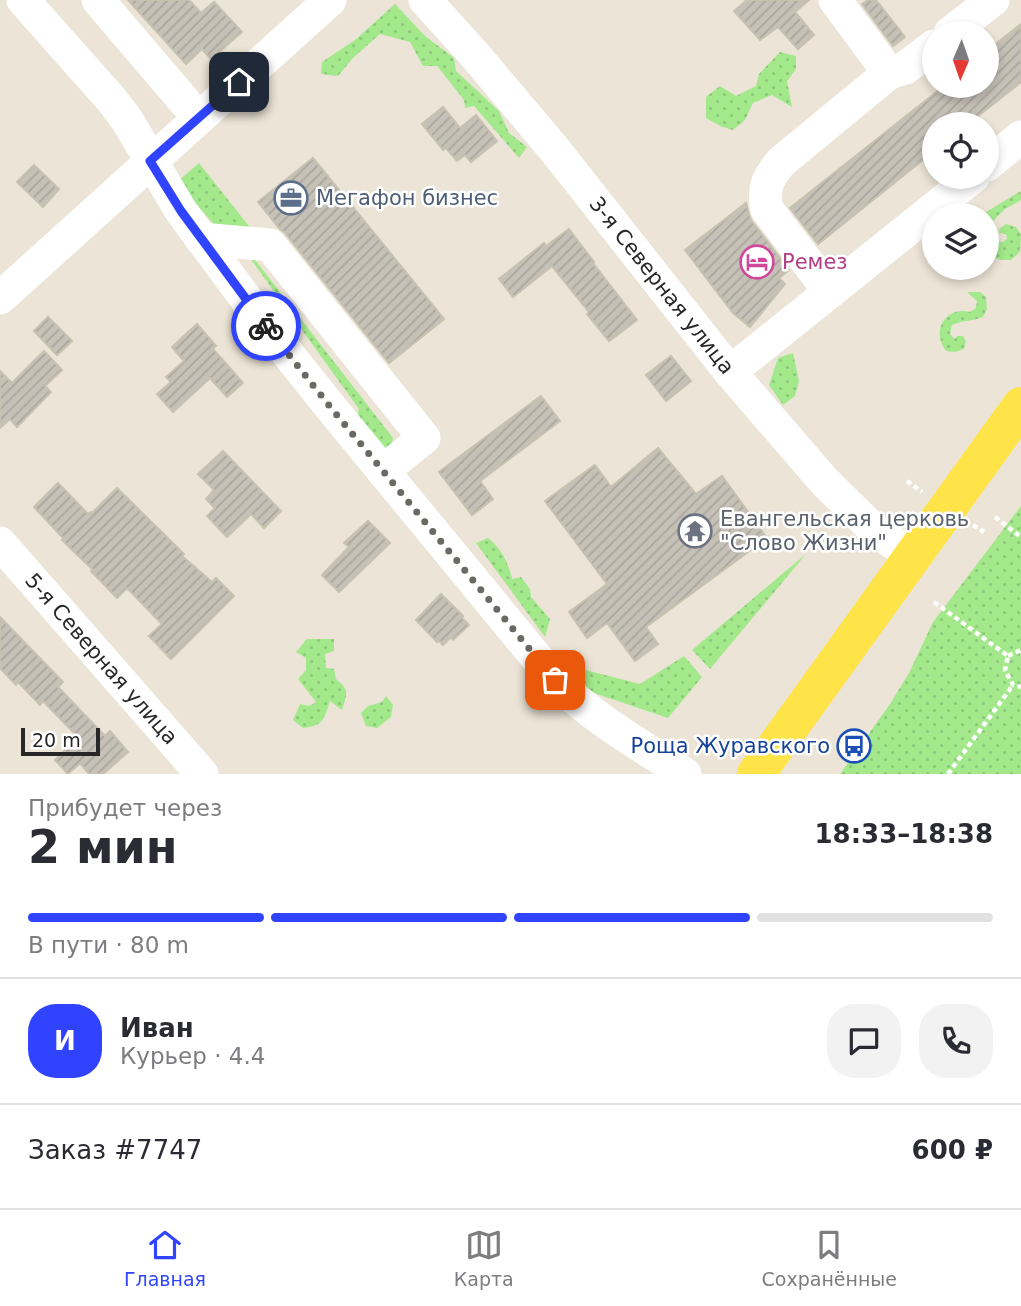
<!DOCTYPE html>
<html lang="ru">
<meta charset="utf-8">
<style>
body{margin:0;font-family:"DejaVu Sans",sans-serif;background:#f2f2f3;color:#2b2b33;height:100vh;display:flex;flex-direction:column;font-size:26px;white-space:nowrap}
*{box-sizing:border-box;margin:0}
p{font-size:23px;color:#7c7c81}
.icon{flex:none;width:38px;height:38px;fill:none;stroke:currentColor;stroke-width:2;stroke-linecap:round;stroke-linejoin:round}
.map{position:relative;height:774px;overflow:hidden}
.sheet{display:flex;flex-direction:column;background:#fff;flex:1}
.sheet>*{flex:none}
.needle{width:46px;rotate:182deg}
.buttons{position:absolute;left:922px;top:21px;display:grid;gap:14px}
.buttons a{display:grid;place-items:center;width:77px;height:77px;border-radius:50%;background:#fff;box-shadow:0 4px 10px #0003;font-size:35px}
.scale{position:absolute;left:21px;bottom:18px;width:79px;box-sizing:border-box;padding-left:7px;border:4px solid #272727;border-top:0;font-size:19px;line-height:24px;white-space:nowrap;color:#272727;-webkit-text-stroke:5px #fff;paint-order:stroke}
.pin{position:absolute;display:grid;place-items:center;width:60px;height:60px;color:#fff;margin:-30px;border-radius:14px;box-shadow:0 4px 10px #0006}
.courier{position:absolute;display:grid;place-items:center;width:70px;height:70px;margin:-35px;border:5px solid #3044ff;border-radius:50%;background:#fff;color:#222;box-shadow:0 2px 9px #0007}
.head em{font-style:normal;font-weight:700}
.head div{display:flex;flex-direction:column-reverse}
.head{display:flex;align-items:center;justify-content:space-between;height:119px;padding:0 28px}
h1{font-size:46px;font-weight:700;line-height:52px}
.bar{display:grid;grid-template-columns:repeat(4,1fr);gap:10px 7px;align-content:center;height:84px;padding:0 28px}
.bar i{height:9px;border-radius:5px;background:#e1e1e2}
.bar .selected{background:#3044ff}
.bar p{grid-column:span 4}
.line{display:flex;align-items:center;gap:18px;padding:0 28px;border-top:2px solid #e1e1e2}
.line div{flex:1}
.round{display:grid;place-items:center;flex:none;width:74px;height:74px;border-radius:28px;background:#f2f2f3}
.tabs{display:flex;justify-content:space-around;align-items:center;height:98px;border-top:2px solid #e1e1e2;background:#fff;font-size:19px;color:#7c7c81}
.tabs a{display:grid;justify-items:center;gap:4px}
.tabs .selected{color:#3044ff}
.map>svg:first-child{display:block}
.grass{fill:url(#grass-dots)}
.building{fill:url(#building-hatch);stroke:#c7c1b0;stroke-width:2}
.lines{fill:none;stroke-linecap:round;stroke-linejoin:round}
.path{stroke:#fff;stroke-width:4.5;stroke-dasharray:5 3.5;stroke-linecap:butt}
.minor{stroke:#fff;stroke-width:33}
.major{stroke:#fee449;stroke-width:38}
.done{stroke:#6c6964;stroke-width:7;stroke-dasharray:0 12.6}
.route{stroke:#3044ff;stroke-width:9}
.labels{text-anchor:middle;stroke-width:5;stroke-linejoin:round;paint-order:stroke}
.service-label{font-size:21px;fill:#4e5e75;stroke:#fff;text-anchor:start}
.hotel-label{font-size:21px;fill:#b23c85;stroke:#fff;text-anchor:start}
.street-label{font-size:21px;fill:#272727;stroke:#fff}
.worship-label{font-size:21px;fill:#5b616d;stroke:#fff;text-anchor:start}
.transit-label{font-size:21px;fill:#164399;stroke:#fff;text-anchor:end}
</style>
<div class="map">
<svg width="1021" height="774" viewBox="0 0 1021 774">
<defs>
<pattern id="grass-dots" width="8" height="8" patternUnits="userSpaceOnUse" patternTransform="scale(1.75)"><rect width="8" height="8" fill="#a3e98c"/><path d="M2 2h.1M6 6h.1" fill="none" stroke="#8cc879" stroke-width="1.8" stroke-linecap="round"/></pattern>
<pattern id="building-hatch" width="6" height="6" patternUnits="userSpaceOnUse" patternTransform="scale(1.75)"><rect width="6" height="6" fill="#c6c1b7"/><path d="M-1 1l2-2M0 6l6-6M5 7l2-2" fill="none" stroke="#aaa69d"/></pattern>
</defs>
<rect width="100%" height="100%" fill="#ece4d6"/>
<g class="grass">
<path d="M395 4 425 36 454 58 456 71 499 111 509 133 527 147 519 158 474 106 465 108 464 100 437 66H423L410 42 380 34 353 58 338 76 321 74 322 62 355 40Z"/>
<path d="M780 52 796 56V69L787 81 792 107 772 95 753 103 745 120 733 130 720 126 706 118V97L720 86 736 96 756 86 759 74Z"/>
<path d="M199 163 252 230H219L177 182Z"/>
<path d="M1021 191V200L1005 209 990 224V233L996 241 1003 242 1007 239 1006 234 999 233V229L1006 224 1016 227 1021 234 1020 252 1011 260H1001L987 256V215H981Z"/>
<path d="M252 256 393 438 390 456 354 427 359 409 250 258Z"/>
<path d="M967 292H980L986 297 987 309 983 317C973 321 963 320 952 325L950 334 955 339 957 336H963L966 341 964 349 955 352 946 351C931 331 945 306 970 312L976 308 977 301Z"/>
<path d="M793 353 799 381 795 396 783 405 769 385 778 358Z"/>
<path d="M1021 506V774H840L890 704 909 673 933 622Z"/>
<path d="M488 538C501 548 509 564 512 579L521 577 530 589 531 597 550 619 545 637 476 543Z"/>
<path d="M806 554 710 669 692 650Z"/>
<path d="M307 639H334V651L325 654 326 668 334 669 336 679C350 690 347 694 342 710L330 701C324 719 324 726 303 728L293 720 300 704 309 706 316 702 298 679 306 670V658L296 652Z"/>
<path d="M684 656 702 677 668 718 585 690 566 665 640 684Z"/>
<path d="M386 696 393 705 391 717 377 728 366 726 361 713 368 706 382 702Z"/>
</g>
<g class="building">
<path d="M128 0H189L201 13 214 2 242 32 211 59 202 49 186 64Z"/>
<path d="M747 0H809L795 12 814 35 798 49 778 27 760 40 734 11Z"/>
<path d="M868 0H876L905 37 893 46 862 4Z"/>
<path d="M1021 24V82L968 124H934V151L818 244 790 208 944 86H987V51Z"/>
<path d="M443 107 460 128 476 115 497 141 471 162 465 155 457 161 446 148 443 150 422 124Z"/>
<path d="M313 158 444 319 389 363 285 233 279 228 258 202Z"/>
<path d="M34 165 59 189 43 207 17 182Z"/>
<path d="M746 203 751 220 789 270 779 278 785 284 750 327 733 313 685 250Z"/>
<path d="M569 229 594 262 593 263 637 320 609 341 587 314 589 312 552 266 513 297 499 279 544 243 546 246Z"/>
<path d="M48 317 72 341 57 355 34 331Z"/>
<path d="M197 324 216 346 213 349 243 383 227 397 210 378 173 412 157 394 171 382 166 377 184 361 172 347Z"/>
<path d="M44 351 62 370 45 386 51 392 17 427 10 419 0 428V371L12 383Z"/>
<path d="M671 356 691 381 666 401 646 375Z"/>
<path d="M541 396 560 421 480 481 493 499 472 515 439 472Z"/>
<path d="M658 448 696 494 722 476 767 538 646 627 658 644 635 661 607 623 587 638 569 612 607 584 545 501 595 465 611 487Z"/>
<path d="M223 451 281 511 264 528 251 514 227 537 207 516 215 508 206 499 214 490 198 474Z"/>
<path d="M58 483 88 514 91 512 92 513 117 488 184 554 182 556 212 582 216 578 234 596 171 659 149 636 162 624 127 588 117 598 91 571 93 570 62 540 64 539 34 507Z"/>
<path d="M368 521 390 543 339 592 322 575 349 547 344 543Z"/>
<path d="M441 594 463 616 462 618 469 625 453 640 451 637 443 645 438 640 437 642 416 620Z"/>
<path d="M0 617 63 682 58 687 105 736 110 731 128 752 103 774H89L80 763 68 774 55 760 78 737 43 701 40 705 18 682 16 685 0 668Z"/>
</g>
<g class="lines">
<g class="path">
<path d="M907 481 922 492"/>
<path d="M995 517 1021 537"/>
<path d="M973 525 984 532"/>
<path d="M934 602 1008 656 1005 670 1013 685 1021 687"/>
<path d="M1008 656 1021 650"/>
<path d="M948 774 1013 685"/>
</g>
<g class="minor">
<path d="M23 0 111 99 127 120 181 211 269 330 332 409 555 680C592 718 640 745 685 774"/>
<path d="M98 0 185 102"/>
<path id="s1" d="M425 0 474 54 554 149 730 372 824 481 873 529 913 556"/>
<path d="M835 0 889 73"/>
<path d="M950 33 993 0"/>
<path d="M987 165 1021 137"/>
<path d="M201 239 270 245 424 438 383 471"/>
<path d="M830 292 766 208C764 186 767 179 781 162L889 73 905 68 934 46"/>
<path d="M0 298 330 0"/>
<path d="M730 372 973 177"/>
<path id="s2" d="M0 543 202 774"/>
</g>
<path class="major" d="M756 774 1021 406"/>
</g>
<g class="lines">
<path class="done" d="M266 326 332 409 555 680"/>
<path class="route" d="M239 82 150 161 181 211 266 326"/>
</g>
<defs>
<symbol id="office-ring" viewBox="-11 -11 22 22"><circle r="9.5" fill="#fff" stroke="#5c6f8a" stroke-width="1.5"/><path d="M-6-3h4V-5.5h4V-3h4V5H-6ZM-1-4.5V-3h2v-1.5ZM-6 0V1H6V0Z" fill="#5c6f8a"/></symbol>
<symbol id="hotel-ring" viewBox="-11 -11 22 22"><circle r="9.5" fill="#fff" stroke="#d1479c" stroke-width="1.5"/><path d="M-6-4.5h1.5V1H6V5H4.5V3h-9V5H-6ZM-4 0a1.8 1.8 0 1 1 3.6 0ZM.5 0V-2.5h3Q6-2.5 6 0Z" fill="#d1479c"/></symbol>
<symbol id="temple-ring" viewBox="-11 -11 22 22"><circle r="9.5" fill="#fff" stroke="#6b7280" stroke-width="1.5"/><path d="M0-6L5-2H3V0L6.5 2.5H4V6H1.5V3h-3V6H-4V2.5H-6.5L-3 0V-2H-5Z" fill="#6b7280"/></symbol>
<symbol id="bus-ring" viewBox="-11 -11 22 22"><circle r="9.5" fill="#fff" stroke="#1a4fb4" stroke-width="1.5"/><path d="M-5-6H5V4H4V6H2V4H-2V6H-4V4H-5ZM-3.5-4V0h7V-4ZM-3.5 1.2v1.5H-2V1.2ZM2 1.2v1.5H3.5V1.2Z" fill="#1a4fb4"/></symbol>
</defs>
<g fill-rule="evenodd">
<use href="#office-ring" x="272" y="179" width="38" height="38"/>
<use href="#hotel-ring" x="738" y="243" width="38" height="38"/>
<use href="#temple-ring" x="676" y="512" width="38" height="38"/>
<use href="#bus-ring" x="835" y="727" width="38" height="38"/>
</g>
<g class="labels">
<g class="service-label">
<text x="316" y="205">Мегафон бизнес</text>
</g>
<g class="hotel-label">
<text x="782" y="269">Ремез</text>
</g>
<g class="street-label">
<text dy="7" stroke="none"><textPath href="#s1" startOffset="371">3-я Северная улица</textPath></text>
<text dy="7" stroke="none"><textPath href="#s2" startOffset="154">5-я Северная улица</textPath></text>
</g>
<g class="worship-label">
<text x="720" y="526">Евангельская церковь<tspan x="720" dy="24">"Слово Жизни"</tspan></text>
</g>
<g class="transit-label">
<text x="830" y="753">Роща Журавского</text>
</g>
</g>
</svg>
<div class="buttons">
<a><svg class="needle" viewBox="-14 -14 28 28"><path d="M0-13l5 13h-10z" fill="#e53935"/><path d="M0 13l5-13h-10z" fill="#7c7c81"/></svg></a>
<a><svg class="icon" aria-label="locate" viewBox="0 0 24 24"><circle cx="12" cy="12" r="6"/><path d="M12 2v4M12 18v4M2 12h4M18 12h4"/></svg></a>
<a><svg class="icon" aria-label="layers" viewBox="0 0 24 24"><path d="M12 4l9 5-9 5-9-5zM3 14l9 5 9-5"/></svg></a>
</div>
<div class="scale">20 m</div>
<div class="pin" style="left:555px;top:680px;background:#ea580c"><svg class="icon" aria-label="bag" viewBox="0 0 24 24"><path d="M5 8h14l-1 12H6zM9 8a3 3 0 0 1 6 0"/></svg></div>
<div class="pin" style="left:239px;top:82px;background:#1f2937"><svg class="icon" aria-label="home" viewBox="0 0 24 24"><path d="M3 11l9-7 9 7M6 9v11h12V9"/></svg></div>
<div class="courier" style="left:266px;top:326px"><svg class="icon" aria-label="bike" viewBox="0 0 24 24"><circle cx="6" cy="16" r="4"/><circle cx="18" cy="16" r="4"/><path d="M6 16l4-8h5l3 8M10 8l3 8H6M13 5h3"/></svg></div>
</div>
<section class="sheet">
<div class="head"><div><h1>2 мин</h1><p>Прибудет через</p></div><em>18:33–18:38</em></div>
<div class="bar"><i class="selected"></i><i class="selected"></i><i class="selected"></i><i></i><p>В пути · 80 m</p></div>
<div class="line" style="height:126px"><b class="round" style="background:#3044ff;color:#fff">И</b><div><b>Иван</b><p>Курьер · 4.4</p></div><a class="round"><svg class="icon" aria-label="chat" viewBox="0 0 24 24"><path d="M4 5h16v11H9l-5 4z"/></svg></a><a class="round"><svg class="icon" aria-label="phone" viewBox="0 0 24 24"><path d="M5 4h4l2 5-3 2q2 4 5 5l2-3 5 2v4C11 20 4 13 5 4z"/></svg></a></div>
<div class="line" style="height:91px"><div>Заказ #7747</div><b>600 ₽</b></div>
</section>
<nav class="tabs">
<a class="selected"><svg class="icon" aria-label="home" viewBox="0 0 24 24"><path d="M3 11l9-7 9 7M6 9v11h12V9"/></svg>Главная</a>
<a><svg class="icon" aria-label="map" viewBox="0 0 24 24"><path d="M3 6l6-2 6 2 6-2v14l-6 2-6-2-6 2zM9 4v14M15 6v14"/></svg>Карта</a>
<a><svg class="icon" aria-label="saved" viewBox="0 0 24 24"><path d="M7 4h10v16l-5-4-5 4z"/></svg>Сохранённые</a>
</nav>
